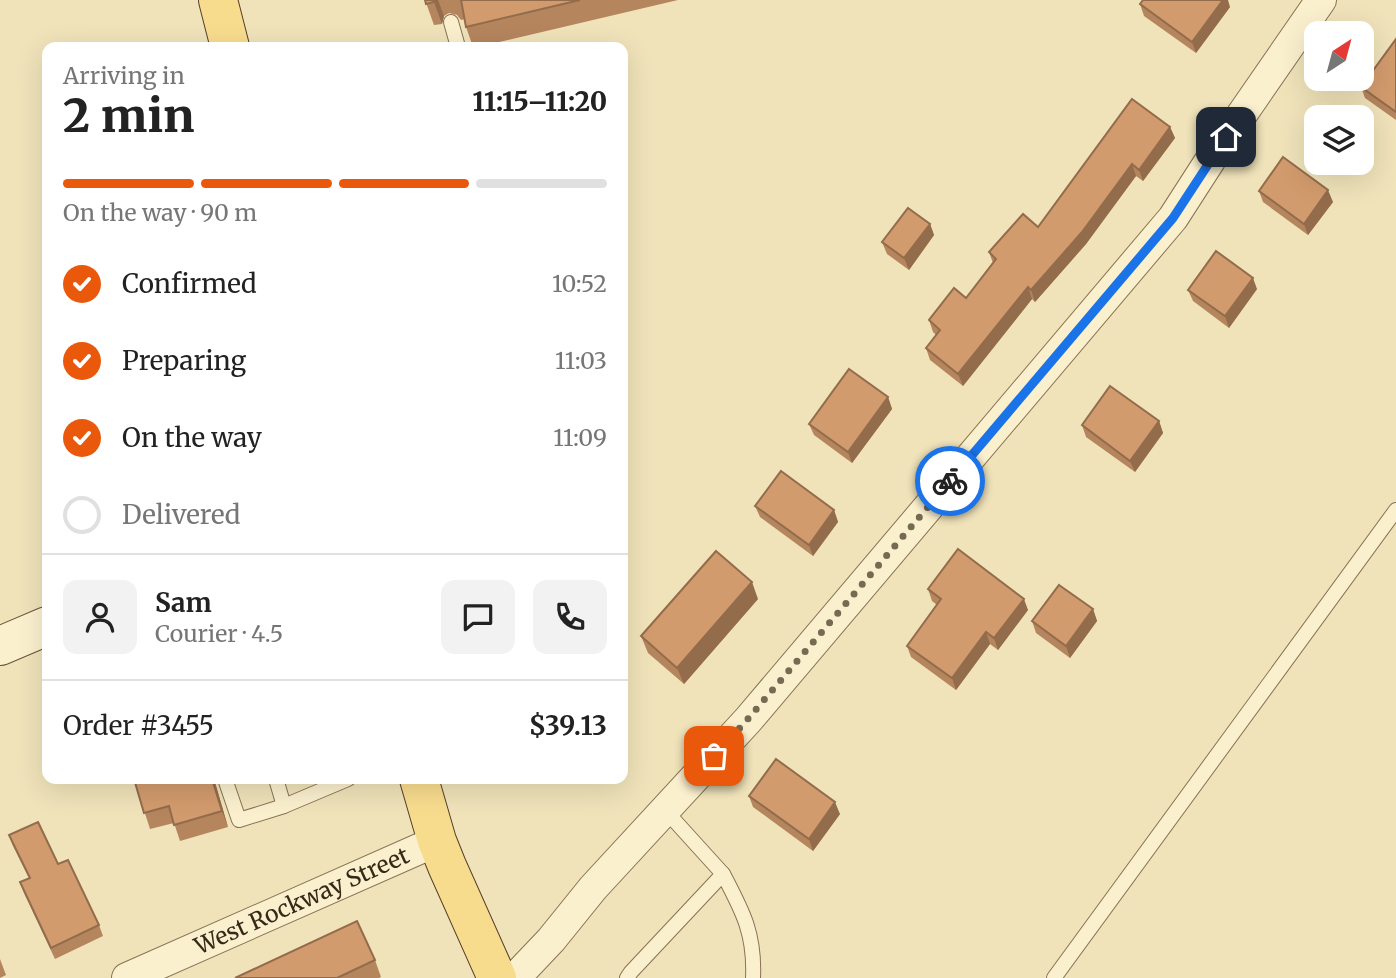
<!DOCTYPE html>
<meta charset="utf-8">
<style>
body{margin:0;font-family:Merriweather,serif;background:#f2f2f2;color:#222;height:100vh;display:flex;flex-direction:column;font-size:26px;white-space:nowrap}
*{box-sizing:border-box;margin:0}
p{font-size:23px;color:#767676}
.icon{flex:none;width:38px;height:38px;fill:none;stroke:currentColor;stroke-width:2;stroke-linecap:round;stroke-linejoin:round}
.map{position:relative;flex:1;overflow:hidden}
.side{position:absolute;left:42px;top:42px;width:586px;height:742px;display:flex;flex-direction:column;background:#fff;border-radius:14px;box-shadow:0 7px 28px #0002}
.side>*{flex:none}
.needle{width:46px;rotate:36deg}
.tools{position:absolute;left:1304px;top:21px;display:grid;gap:14px}
.tools a{display:grid;place-items:center;width:70px;height:70px;border-radius:14px;background:#fff;box-shadow:0 7px 28px #0002;font-size:35px}
.pin{position:absolute;display:grid;place-items:center;width:60px;height:60px;color:#fff;margin:-30px;border-radius:14px;box-shadow:0 4px 10px #0006}
.courier{position:absolute;display:grid;place-items:center;width:70px;height:70px;margin:-35px;border:5px solid #1a73e8;border-radius:50%;background:#fff;color:#222;box-shadow:0 2px 9px #0007}
.headline em{font-style:normal;font-weight:800}
.headline div{display:flex;flex-direction:column-reverse}
.headline{display:flex;align-items:center;justify-content:space-between;height:119px;padding:0 21px}
h1{font-size:46px;font-weight:800;line-height:52px}
.bar{display:grid;grid-template-columns:repeat(4,1fr);gap:10px 7px;align-content:center;height:84px;padding:0 21px}
.bar i{height:9px;border-radius:5px;background:#e0e0e0}
.bar .selected{background:#ea580c}
.bar p{grid-column:span 4}
.line{display:flex;align-items:center;gap:18px;padding:0 21px;border-top:2px solid #e0e0e0}
.line div{flex:1}
.round{display:grid;place-items:center;flex:none;width:74px;height:74px;border-radius:14px;background:#f2f2f2}
ol{padding:0 21px;list-style:none}
li{display:flex;align-items:center;gap:21px;height:77px}
li p{margin-inline-start:auto}
li .icon{padding:7px;border-radius:50%;background:#ea580c;color:#fff;stroke-width:4}
li:last-child{color:#767676}
li i{width:38px;height:38px;border:4px solid #e0e0e0;border-radius:50%}
.map>svg:first-child{display:block}
.lines{fill:none;stroke-linecap:round;stroke-linejoin:round}
.lane-casing{stroke:#887254;stroke-width:16}
.street-casing{stroke:#887254;stroke-width:32}
.secondary-casing{stroke:#6a5337;stroke-width:40}
.primary-casing{stroke:#553f29;stroke-width:40}
.lane{stroke:#fbf0ce;stroke-width:14}
.street{stroke:#fbf0ce;stroke-width:30}
.secondary{stroke:#fbf0ce;stroke-width:38}
.primary{stroke:#f8dc8e;stroke-width:38}
.wall{fill:#b5855e}
.shaded-wall{fill:#936c4c}
.building{fill:#d29b6d;stroke:#936c4c;stroke-width:2}
.done{stroke:#776a52;stroke-width:7;stroke-dasharray:0 12.6}
.route{stroke:#1a73e8;stroke-width:9}
.labels{text-anchor:middle;stroke-width:6;stroke-linejoin:round;paint-order:stroke}
.street-label{font-size:23px;fill:#36291a;stroke:#f8ecca}
</style>
<div class="map">
<svg width="1396" height="978" viewBox="0 0 1396 978">
<rect width="100%" height="100%" fill="#f0e3ba"/>
<g class="lines">
<defs>
<g id="lane">
<path d="M451 22 458 47"/>
<path d="M225 779 239 820 284 806 348 779"/>
<path d="M276 779 284 806"/>
<path d="M723 874C743 912 755 934 753 978"/>
<path d="M627 978 631 972 723 874 665 810"/>
<path d="M1054 978 1396 510"/>
</g>
<g id="street">
<path id="s1" d="M127 978 437 841"/>
<path d="M515 978 551 940 593 888 748 720 1173 218 1211 159 1321 0"/>
</g>
<path id="secondary" d="M0 646 47 626"/>
<g id="primary">
<path d="M218 0 230 47"/>
<path d="M419 779 437 841 447 866 497 978"/>
</g>
</defs>
<use href="#lane" class="lane-casing"/>
<use href="#street" class="street-casing"/>
<use href="#secondary" class="secondary-casing"/>
<use href="#primary" class="primary-casing"/>
<use href="#lane" class="lane"/>
<use href="#street" class="street"/>
<use href="#secondary" class="secondary"/>
<use href="#primary" class="primary"/>
</g>
<g class="wall">
<path d="M425 0H678L478 47H473L466 27 465 19 461 20 457 15 449 13 444 16 442 24 434 25Z"/>
<path d="M1140 4 1230 7 1196 53 1144 16Z"/>
<path d="M1396 39V120L1365 98 1361 87Z"/>
<path d="M1170 127 1175 138 1143 181 1136 176 1086 244 1035 302 1032 299 963 386 930 360 926 348 936 335 933 332 929 320 966 298 993 263 989 252 1038 227Z"/>
<path d="M1259 191 1333 202 1308 235 1263 202Z"/>
<path d="M930 224 934 235 909 270 887 254 882 242Z"/>
<path d="M1257 289 1229 328 1193 301 1188 290Z"/>
<path d="M888 397 892 409 852 463 814 435 809 424Z"/>
<path d="M1159 421 1163 433 1135 472 1086 437 1082 425Z"/>
<path d="M755 506 834 510 838 522 813 556 760 517Z"/>
<path d="M928 589 1028 610 998 650 990 644 956 690 911 657 907 646 937 605 932 601Z"/>
<path d="M758 599 684 684 648 653 641 636Z"/>
<path d="M1093 609 1097 621 1070 658 1036 633 1032 621Z"/>
<path d="M134 779H214L228 827 180 841 174 823 150 829Z"/>
<path d="M749 796 840 814 813 851 753 807Z"/>
<path d="M9 835 58 864 99 925 103 936 55 959 24 893 20 882 29 878 13 846Z"/>
<path d="M0 959 6 975 0 978Z"/>
<path d="M375 960 381 977 379 978H235Z"/>
</g>
<g class="shaded-wall">
<path d="M435 0H438L444 16 442 24 434 2Z"/>
<path d="M1223 0H1228L1230 7 1196 53 1192 42Z"/>
<path d="M1170 127 1175 138 1143 181 1139 170Z"/>
<path d="M1132 164 1136 176 1086 244 1035 302 1031 290Z"/>
<path d="M1328 190 1333 202 1308 235 1304 224Z"/>
<path d="M930 224 934 235 909 270 904 258Z"/>
<path d="M1253 278 1257 289 1229 328 1225 316Z"/>
<path d="M1028 287 1032 299 963 386 958 374Z"/>
<path d="M888 397 892 409 852 463 848 452Z"/>
<path d="M1159 421 1163 433 1135 472 1130 461Z"/>
<path d="M834 510 838 522 813 556 809 545Z"/>
<path d="M752 582 758 599 684 684 677 668Z"/>
<path d="M1024 599 1028 610 998 650 994 638Z"/>
<path d="M1093 609 1097 621 1070 658 1066 646Z"/>
<path d="M986 632 990 644 956 690 952 678Z"/>
<path d="M212 779H214L228 827 222 811Z"/>
<path d="M835 802 840 814 813 851 809 839Z"/>
</g>
<g class="building">
<path d="M425 0H435L434 2 426 4Z"/>
<path d="M461 0H580L466 27Z"/>
<path d="M1143 0H1223L1192 42 1140 4Z"/>
<path d="M1396 39V112L1361 87Z"/>
<path d="M1132 99 1170 127 1139 170 1132 164 1082 232 1031 290 1028 287 958 374 926 348 940 330 929 320 954 288 966 298 996 259 989 252 1023 214 1038 227Z"/>
<path d="M1283 157 1328 190 1304 224 1259 191Z"/>
<path d="M908 208 930 224 904 258 882 242Z"/>
<path d="M1216 251 1253 278 1225 316 1188 290Z"/>
<path d="M849 369 888 397 848 452 809 424Z"/>
<path d="M1110 386 1159 421 1130 461 1082 425Z"/>
<path d="M781 471 834 510 809 545 755 506Z"/>
<path d="M958 549 1024 599 994 638 986 632 952 678 907 646 941 599 928 589Z"/>
<path d="M716 551 752 582 677 668 641 636Z"/>
<path d="M1059 585 1093 609 1066 646 1032 621Z"/>
<path d="M776 759 835 802 809 839 749 796Z"/>
<path d="M134 779H212L222 811 174 825 169 806 144 813Z"/>
<path d="M38 822 58 864 68 860 99 925 51 948 20 882 30 878 9 835Z"/>
<path d="M357 921 375 960 337 978H235Z"/>
</g>
<g class="lines">
<path class="done" d="M714 756 747 720 950 481"/>
<path class="route" d="M950 481 1173 218 1226 137"/>
</g>
<g class="labels">
<g class="street-label">
<text dy="8" stroke="none"><textPath href="#s1" startOffset="191">West Rockway Street</textPath></text>
</g>
</g>
</svg>
<div class="tools">
<a><svg class="needle" viewBox="-14 -14 28 28"><path d="M0-13l5 13h-10z" fill="#e53935"/><path d="M0 13l5-13h-10z" fill="#767676"/></svg></a>
<a><svg class="icon" aria-label="layers" viewBox="0 0 24 24"><path d="M12 4l9 5-9 5-9-5zM3 14l9 5 9-5"/></svg></a>
</div>
<div class="pin" style="left:714px;top:756px;background:#ea580c"><svg class="icon" aria-label="bag" viewBox="0 0 24 24"><path d="M5 8h14l-1 12H6zM9 8a3 3 0 0 1 6 0"/></svg></div>
<div class="pin" style="left:1226px;top:137px;background:#1f2937"><svg class="icon" aria-label="home" viewBox="0 0 24 24"><path d="M3 11l9-7 9 7M6 9v11h12V9"/></svg></div>
<div class="courier" style="left:950px;top:481px"><svg class="icon" aria-label="bike" viewBox="0 0 24 24"><circle cx="6" cy="16" r="4"/><circle cx="18" cy="16" r="4"/><path d="M6 16l4-8h5l3 8M10 8l3 8H6M13 5h3"/></svg></div>
<section class="side">
<div class="headline"><div><h1>2 min</h1><p>Arriving in</p></div><em>11:15–11:20</em></div>
<div class="bar"><i class="selected"></i><i class="selected"></i><i class="selected"></i><i></i><p>On the way · 90 m</p></div>
<ol>
<li><svg class="icon" aria-label="check" viewBox="0 0 24 24"><path d="M5 12l5 5 9-10"/></svg>Confirmed<p>10:52</p></li>
<li><svg class="icon" aria-label="check" viewBox="0 0 24 24"><path d="M5 12l5 5 9-10"/></svg>Preparing<p>11:03</p></li>
<li><svg class="icon" aria-label="check" viewBox="0 0 24 24"><path d="M5 12l5 5 9-10"/></svg>On the way<p>11:09</p></li>
<li><i></i>Delivered</li>
</ol>
<div class="line" style="height:126px"><a class="round"><svg class="icon" aria-label="person" viewBox="0 0 24 24"><circle cx="12" cy="8" r="4"/><path d="M4 21q1-7 8-7t8 7"/></svg></a><div><b>Sam</b><p>Courier · 4.5</p></div><a class="round"><svg class="icon" aria-label="chat" viewBox="0 0 24 24"><path d="M4 5h16v11H9l-5 4z"/></svg></a><a class="round"><svg class="icon" aria-label="phone" viewBox="0 0 24 24"><path d="M5 4h4l2 5-3 2q2 4 5 5l2-3 5 2v4C11 20 4 13 5 4z"/></svg></a></div>
<div class="line" style="height:91px"><div>Order #3455</div><b>$39.13</b></div>
</section>
</div>
